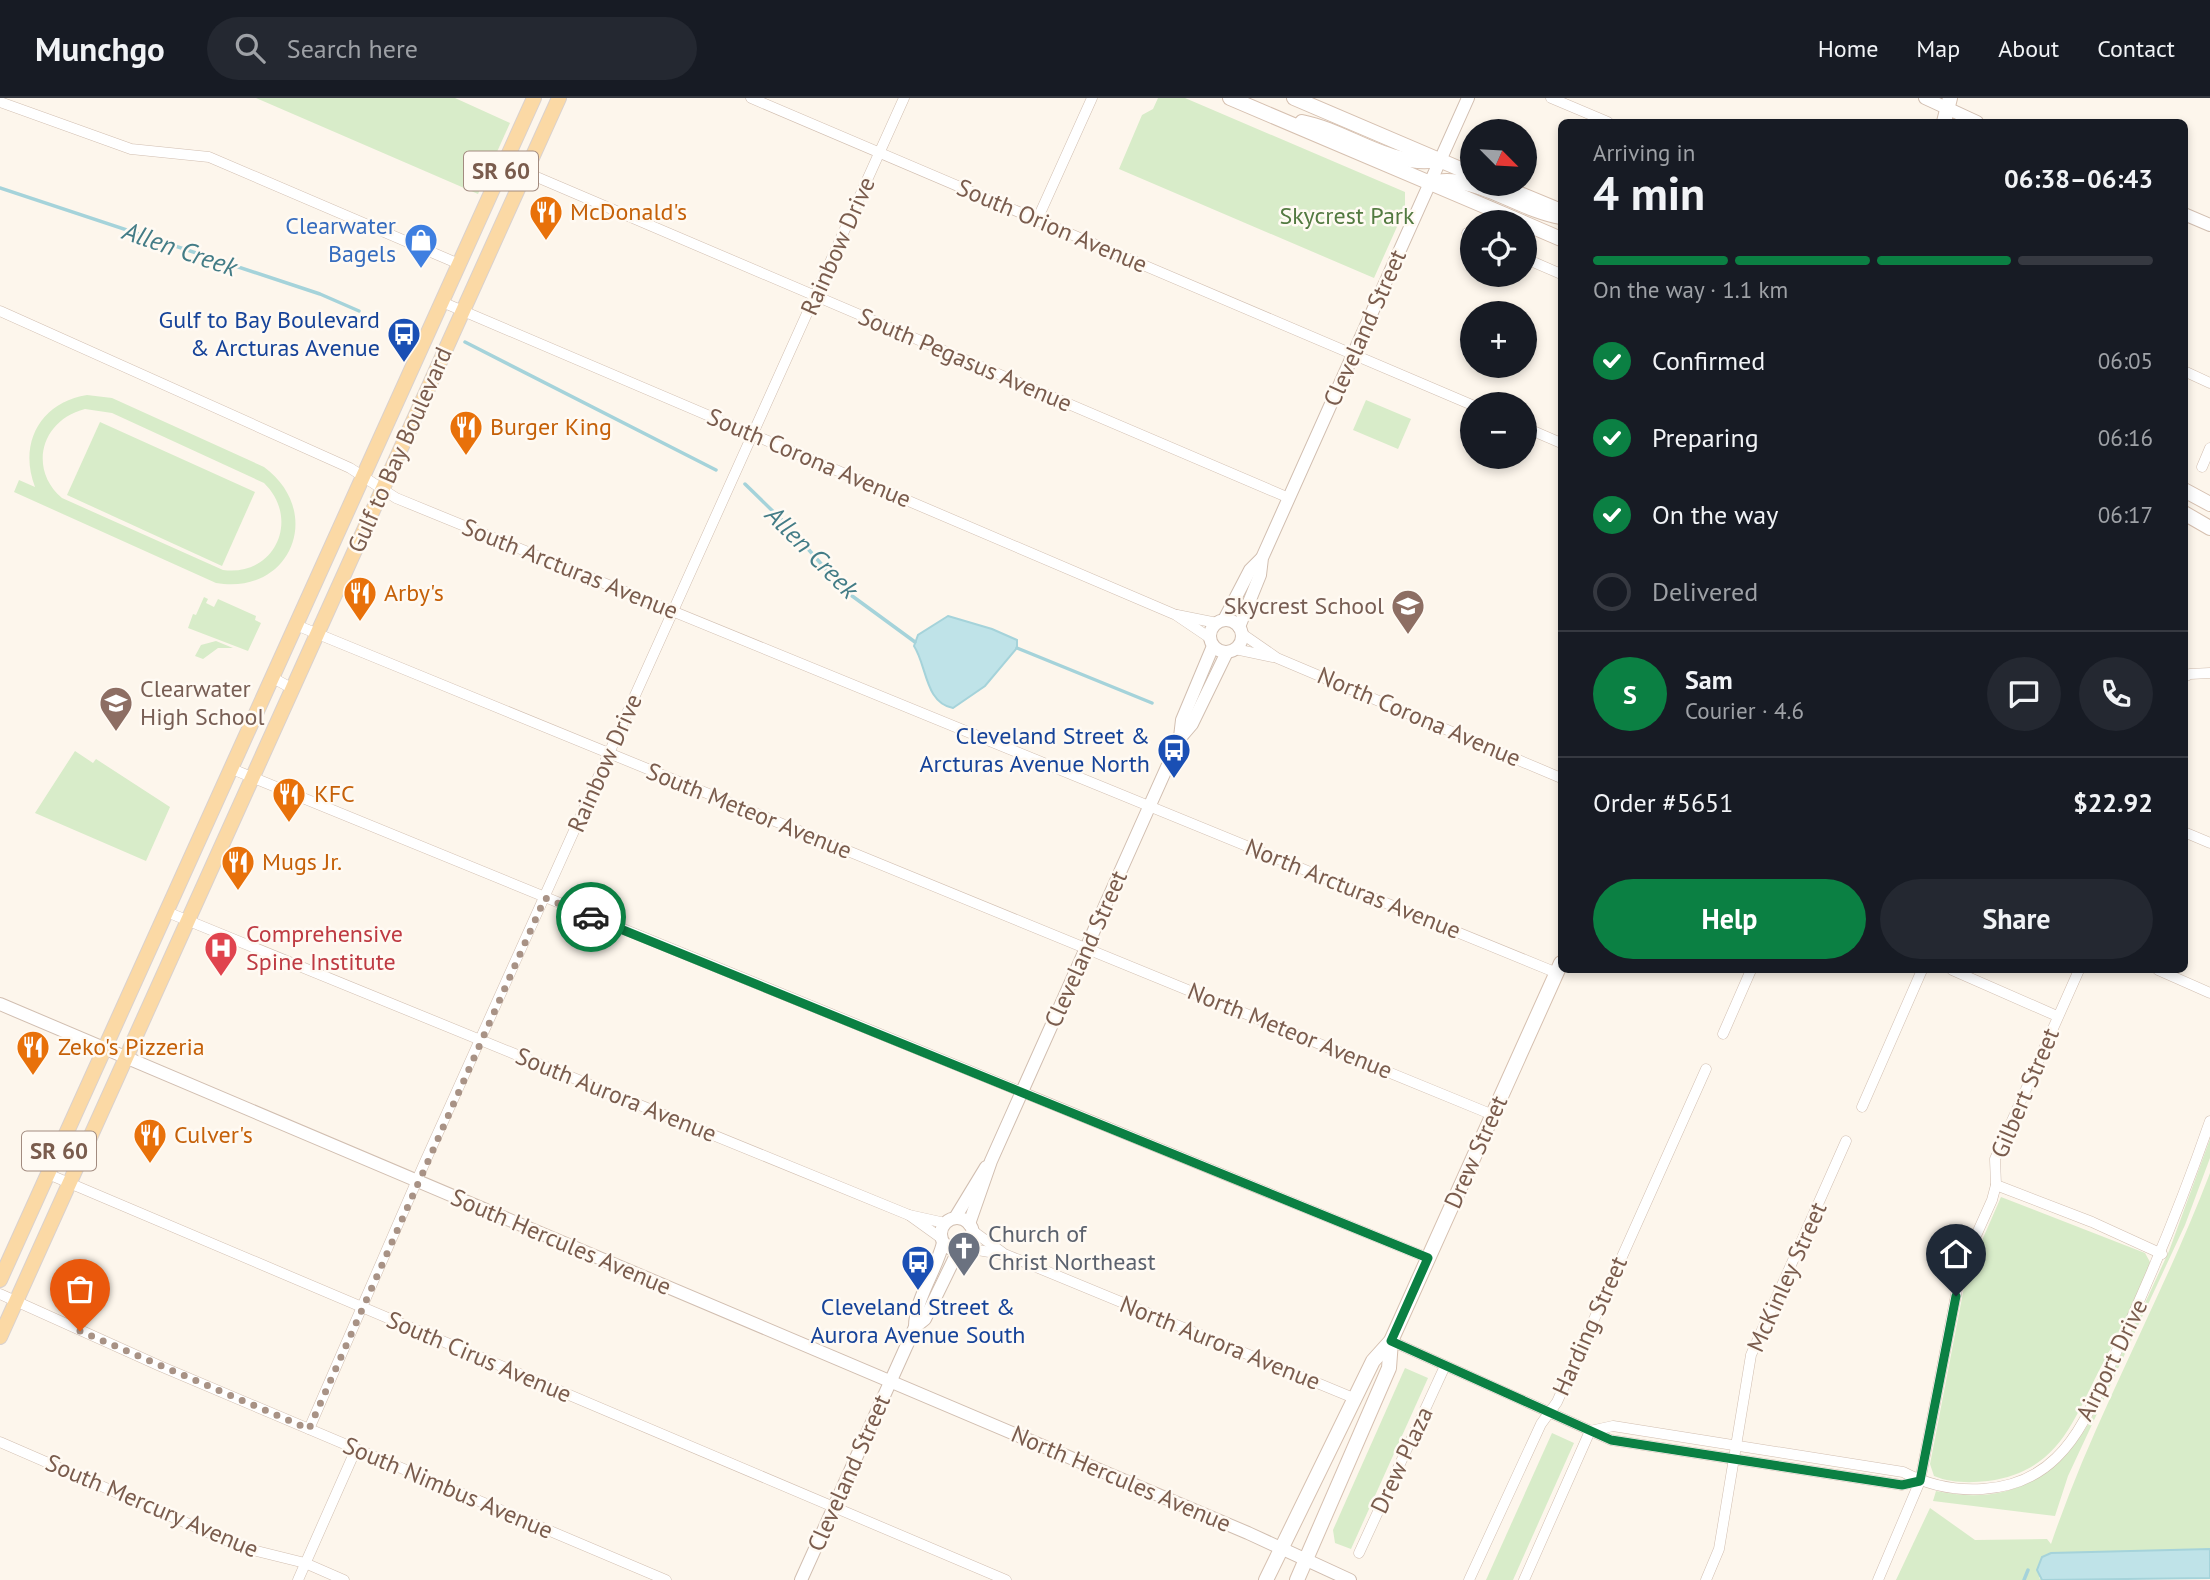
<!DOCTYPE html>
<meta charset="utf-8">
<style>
body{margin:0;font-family:"PT Sans",sans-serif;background:#242831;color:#f1f3f6;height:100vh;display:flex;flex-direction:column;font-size:26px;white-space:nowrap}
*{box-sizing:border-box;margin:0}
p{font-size:23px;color:#9ea1a6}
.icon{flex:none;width:38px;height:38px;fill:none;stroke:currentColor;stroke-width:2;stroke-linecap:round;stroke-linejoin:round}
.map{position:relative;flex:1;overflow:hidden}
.panel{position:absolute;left:1558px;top:21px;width:630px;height:854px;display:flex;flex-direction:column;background:#171b24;border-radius:10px;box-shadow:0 4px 10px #0003}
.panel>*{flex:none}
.needle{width:46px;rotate:114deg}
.buttons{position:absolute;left:1460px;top:21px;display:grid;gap:14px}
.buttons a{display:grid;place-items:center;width:77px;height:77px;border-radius:50%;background:#171b24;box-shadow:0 4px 10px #0003;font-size:35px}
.pin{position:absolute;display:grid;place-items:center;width:60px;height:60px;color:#fff;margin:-72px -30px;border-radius:50% 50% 50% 0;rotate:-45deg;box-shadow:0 0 7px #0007}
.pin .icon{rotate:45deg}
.courier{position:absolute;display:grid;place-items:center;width:70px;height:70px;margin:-35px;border:5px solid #0b8043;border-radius:50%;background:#fff;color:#222;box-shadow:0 2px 9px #0007}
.headline em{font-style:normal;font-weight:700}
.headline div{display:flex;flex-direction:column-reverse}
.headline{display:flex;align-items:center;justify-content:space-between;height:119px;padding:0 35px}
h1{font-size:46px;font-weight:700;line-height:52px}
.bar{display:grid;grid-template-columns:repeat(4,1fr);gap:10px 7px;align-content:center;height:84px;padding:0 35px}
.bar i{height:9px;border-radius:5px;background:#363941}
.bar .current{background:#0b8043}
.bar p{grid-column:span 4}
.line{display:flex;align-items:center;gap:18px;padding:0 35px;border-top:2px solid #363941}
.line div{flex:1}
.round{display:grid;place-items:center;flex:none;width:74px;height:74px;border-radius:37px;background:#242831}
ol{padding:0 35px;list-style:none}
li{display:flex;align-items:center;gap:21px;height:77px}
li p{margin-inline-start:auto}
li .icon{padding:7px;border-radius:50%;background:#0b8043;color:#fff;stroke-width:4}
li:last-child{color:#9ea1a6}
li i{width:38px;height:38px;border:4px solid #363941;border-radius:50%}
.primary-button{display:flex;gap:14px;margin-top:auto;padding:14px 35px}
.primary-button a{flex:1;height:80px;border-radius:42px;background:#0b8043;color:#fff;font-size:28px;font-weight:700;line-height:80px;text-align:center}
.primary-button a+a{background:#242831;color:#f1f3f6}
header{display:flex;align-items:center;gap:42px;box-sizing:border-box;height:98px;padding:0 35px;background:#171b24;border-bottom:2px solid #363941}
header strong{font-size:33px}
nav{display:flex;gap:38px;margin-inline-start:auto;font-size:24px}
.search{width:490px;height:63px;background:#242831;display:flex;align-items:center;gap:18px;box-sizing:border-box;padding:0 24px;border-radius:38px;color:#9ea1a6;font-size:26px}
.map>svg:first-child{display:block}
.green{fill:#d8ecc9;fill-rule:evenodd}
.water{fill:#bfe3e8;stroke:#a5d3da;stroke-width:2}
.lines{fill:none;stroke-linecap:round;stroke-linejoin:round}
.stream{stroke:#a5d3da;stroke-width:3.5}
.minor-casing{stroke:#d1beb0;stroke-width:11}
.tertiary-casing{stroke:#d1beb0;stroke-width:14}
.secondary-casing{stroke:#d6c0b0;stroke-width:16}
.primary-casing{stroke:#dad1cd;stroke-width:16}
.minor{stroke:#fff;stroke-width:10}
.tertiary{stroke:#fff;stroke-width:12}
.secondary{stroke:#fff;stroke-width:14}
.primary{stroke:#fbd9a5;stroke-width:14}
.done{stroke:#a89285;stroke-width:7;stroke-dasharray:0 12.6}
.route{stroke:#0b8043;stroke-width:9}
.labels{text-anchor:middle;stroke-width:5;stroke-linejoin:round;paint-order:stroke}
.shield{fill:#fffaf3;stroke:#a28b7f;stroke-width:2}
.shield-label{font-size:23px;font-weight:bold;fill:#7a5c4d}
.food-label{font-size:24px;fill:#c56008;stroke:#fffaf3;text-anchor:start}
.park-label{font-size:24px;fill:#537a41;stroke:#fffaf3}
.shop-label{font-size:24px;fill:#366cbe;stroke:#fffaf3;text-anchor:end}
.street-label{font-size:24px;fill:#7a5c4d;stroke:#fffaf3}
.transit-label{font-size:24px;fill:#164399;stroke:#fffaf3;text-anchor:end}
.education-label{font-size:24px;fill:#785e54;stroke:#fffaf3;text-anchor:end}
.health-label{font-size:24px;fill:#be3a42;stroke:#fffaf3;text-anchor:start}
.worship-label{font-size:24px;fill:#5b616d;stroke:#fffaf3;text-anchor:start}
.water-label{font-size:26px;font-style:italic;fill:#437c86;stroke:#fffaf3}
</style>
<header>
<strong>Munchgo</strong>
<div class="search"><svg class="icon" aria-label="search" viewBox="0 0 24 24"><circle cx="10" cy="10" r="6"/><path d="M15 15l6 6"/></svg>Search here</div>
<nav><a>Home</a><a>Map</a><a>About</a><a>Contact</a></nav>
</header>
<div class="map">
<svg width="2210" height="1482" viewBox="0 0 2210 1482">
<rect width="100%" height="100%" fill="#fdf6ec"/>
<g class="green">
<path d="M256 0H455L510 25 478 96Z"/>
<path d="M1158 0H1185L1405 94V111L1374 180 1119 71 1142 17 1153 11Z"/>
<path d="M87 297 112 300 264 369C325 414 291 498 216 485L14 394 19 382 35 389C18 345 41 304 87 297ZM85 311 112 315 264 385C301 421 275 479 223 472L62 400C28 371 41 322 85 311Z"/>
<path d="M1366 302 1411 321 1398 351 1353 332Z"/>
<path d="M100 324 255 394 222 468 67 397Z"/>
<path d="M204 499 208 501 206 505 214 509 218 501 256 518 255 522 261 525 248 553 188 530 193 516 196 517Z"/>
<path d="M216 543 233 550H218L203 561 195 558 201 547Z"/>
<path d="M75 653 93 665 96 661 170 709 146 763 35 715Z"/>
<path d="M2210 1041V1060L2185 1127 2068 1378 2055 1418 1933 1403 1936 1393C2007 1408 2055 1382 2091 1322L2169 1153Z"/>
<path d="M2210 1075V1451L2051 1455 2039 1480 2042 1482H1896L1930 1410 1975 1442 2047 1441 2051 1446C2094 1319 2162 1201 2210 1075Z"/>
<path d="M2001 1099 2145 1155 2150 1164C2140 1199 2119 1235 2102 1267 2073 1322 2060 1373 1988 1383 1970 1385 1951 1385 1934 1378L1930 1366 1966 1179Z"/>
<path d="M1405 1270 1428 1280 1351 1451 1335 1445 1333 1432Z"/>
<path d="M1552 1335 1574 1345 1513 1482H1486Z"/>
</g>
<g class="water">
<path d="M948 518 992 531 1017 542V550L985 588 953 610C925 605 927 568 914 548L918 537Z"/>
<path d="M2210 1451V1480L2042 1482 2037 1472 2042 1459 2051 1455Z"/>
</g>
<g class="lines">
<g class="stream">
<path d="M0 90 320 196 359 213"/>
<path d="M465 244 716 372"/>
<path d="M745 386 788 428 844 492 915 544"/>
<path d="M1017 550 1152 605"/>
<path d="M2024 1482 2028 1472"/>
</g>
<defs>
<g id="minor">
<path d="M751 0 1472 307"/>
<path d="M1551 0 1608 24"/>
<path d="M0 4 131 51 209 59 459 166"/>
<path d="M525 74 1289 400"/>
<path d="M1037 122 1092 0"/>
<path d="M1467 135 1472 137"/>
<path d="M1524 160 1561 176"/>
<path d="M442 204 1176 517 1210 540"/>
<path d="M0 213 350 370 396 400 1557 875"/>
<path d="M2184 273 2210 285"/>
<path d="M1524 329 1561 345"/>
<path d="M2202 369 2210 350"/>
<path d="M1177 517 1217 525"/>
<path d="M296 527 1493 1017"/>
<path d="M1241 535 1277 560 1561 680"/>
<path d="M1235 551 1273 559"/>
<path d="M2184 579 2190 576 2210 575"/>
<path d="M273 580 293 591"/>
<path d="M232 671 1428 1160"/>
<path d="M2184 734 2210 745"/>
<path d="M167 814 909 1117 945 1125"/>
<path d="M1952 872 2057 918"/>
<path d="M2158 872 2210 895"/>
<path d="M1723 936 1751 872"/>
<path d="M1862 1009 1922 872"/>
<path d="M48 1076 1006 1482"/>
<path d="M1996 1087 2092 1124 2162 1156"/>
<path d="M909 1117 941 1140"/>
<path d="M973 1133 1003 1155"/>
<path d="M966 1150 1007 1157 1356 1301"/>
<path d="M0 1196 160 1268 666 1482"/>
<path d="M1391 1243 1611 1342 1902 1387 1920 1383"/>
<path d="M309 1331 424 1066 904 0"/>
<path d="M1590 1333 1613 1328 1903 1374C1951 1399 2016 1399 2056 1360 2084 1333 2098 1293 2114 1259 2150 1181 2182 1104 2210 1023"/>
<path d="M0 1344 244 1450 305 1465 344 1482"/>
<path d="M1359 1455 1445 1268"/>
<path d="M298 1482 356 1351"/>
<path d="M1469 1482 1541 1326 1557 1304 1706 971"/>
<path d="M1524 1482 1590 1333"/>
<path d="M1706 1482 1719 1451 1751 1257 1846 1043"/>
<path d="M1878 1482 1920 1383 1961 1171 1992 1102 1996 1087 1995 1061 2079 872"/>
</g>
<g id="tertiary">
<path d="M1925 0 1977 24"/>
<path d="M2184 116 2210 127"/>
<path d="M1224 522 1250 472 1261 461"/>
<circle cx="1226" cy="538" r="16"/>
<path d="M1239 529 1260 477 1262 460 1468 0"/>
<path d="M1180 639 1182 622 1213 548"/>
<path d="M0 906 1248 1435 1350 1482"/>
<circle cx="957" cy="1136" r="16"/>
<path d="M955 1120 986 1069"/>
<path d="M969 1126 991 1063 1150 707 1180 640 1192 626 1227 554"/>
<path d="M915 1229C915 1201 936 1173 943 1145"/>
<path d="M801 1482 915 1229 925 1221 958 1153"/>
</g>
<g id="secondary">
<path d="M1230 0 1522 124"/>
<path d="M1294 0 1472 76"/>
<path d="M1302 24C1348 33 1391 71 1439 62"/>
<path d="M1944 24 1950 0"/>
<path d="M1430 85C1475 74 1517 112 1561 119"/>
<path d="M1496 86 1561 113"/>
<path d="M1524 125 1561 141"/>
<path d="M2184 392 2210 406"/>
<path d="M2184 415 2210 430"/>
<path d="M1266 1482 1373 1263 1391 1243 1561 865"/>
<path d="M1297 1482 1389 1270 1391 1243"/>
</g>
<g id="primary">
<path d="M0 1182 534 0"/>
<path d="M0 1239 559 0"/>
</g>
</defs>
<use href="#minor" class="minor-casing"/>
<use href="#tertiary" class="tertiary-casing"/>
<use href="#secondary" class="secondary-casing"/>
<use href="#primary" class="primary-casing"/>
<use href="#minor" class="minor"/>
<use href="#tertiary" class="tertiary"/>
<use href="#secondary" class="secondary"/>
<use href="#primary" class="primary"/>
</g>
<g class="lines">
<path class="done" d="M80 1233 309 1331 545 800 591 819"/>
<path class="route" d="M591 819 1428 1160 1391 1243 1611 1342 1902 1387 1920 1383 1956 1198"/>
</g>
<defs>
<symbol id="restaurant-pin" viewBox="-11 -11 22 30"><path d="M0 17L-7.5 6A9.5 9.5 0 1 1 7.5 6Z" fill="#e8710a" stroke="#fffaf3"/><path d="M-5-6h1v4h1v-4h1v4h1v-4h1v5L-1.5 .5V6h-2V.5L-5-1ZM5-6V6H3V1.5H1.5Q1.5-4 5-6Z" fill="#fff"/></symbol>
<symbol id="shop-pin" viewBox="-11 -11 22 30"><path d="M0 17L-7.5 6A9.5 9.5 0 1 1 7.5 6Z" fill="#3f7fe0" stroke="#fffaf3"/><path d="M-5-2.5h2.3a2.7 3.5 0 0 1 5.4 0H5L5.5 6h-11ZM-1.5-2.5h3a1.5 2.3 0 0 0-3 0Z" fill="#fff"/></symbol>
<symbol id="bus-pin" viewBox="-11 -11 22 30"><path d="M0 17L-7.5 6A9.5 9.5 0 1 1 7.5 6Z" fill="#1a4fb4" stroke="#fffaf3"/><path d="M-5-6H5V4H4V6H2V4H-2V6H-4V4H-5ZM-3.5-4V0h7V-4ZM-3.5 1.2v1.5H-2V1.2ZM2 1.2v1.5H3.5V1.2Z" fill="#fff"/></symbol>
<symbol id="school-pin" viewBox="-11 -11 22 30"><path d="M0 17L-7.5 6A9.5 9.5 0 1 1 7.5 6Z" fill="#8d6e63" stroke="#fffaf3"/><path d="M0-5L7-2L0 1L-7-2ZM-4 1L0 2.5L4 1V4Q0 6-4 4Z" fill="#fff"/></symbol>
<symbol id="hospital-pin" viewBox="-11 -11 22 30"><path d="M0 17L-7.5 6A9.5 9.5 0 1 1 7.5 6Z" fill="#e0444e" stroke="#fffaf3"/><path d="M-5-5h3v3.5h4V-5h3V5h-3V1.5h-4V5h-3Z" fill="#fff"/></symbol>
<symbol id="church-pin" viewBox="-11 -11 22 30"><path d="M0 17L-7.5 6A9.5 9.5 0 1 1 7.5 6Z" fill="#6b7280" stroke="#fffaf3"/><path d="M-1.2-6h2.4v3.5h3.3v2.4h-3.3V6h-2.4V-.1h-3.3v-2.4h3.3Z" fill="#fff"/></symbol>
</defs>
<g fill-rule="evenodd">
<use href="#restaurant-pin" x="527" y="95" width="38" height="52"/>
<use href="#shop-pin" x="402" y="123" width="38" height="52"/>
<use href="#bus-pin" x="385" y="217" width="38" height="52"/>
<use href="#restaurant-pin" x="447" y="310" width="38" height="52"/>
<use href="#restaurant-pin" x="341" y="476" width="38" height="52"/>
<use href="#school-pin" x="1389" y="489" width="38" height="52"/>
<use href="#school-pin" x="97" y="586" width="38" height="52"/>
<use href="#bus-pin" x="1155" y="633" width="38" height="52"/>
<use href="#restaurant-pin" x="270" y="677" width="38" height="52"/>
<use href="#restaurant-pin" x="219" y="745" width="38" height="52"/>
<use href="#hospital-pin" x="202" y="831" width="38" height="52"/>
<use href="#restaurant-pin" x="14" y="930" width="38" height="52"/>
<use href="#restaurant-pin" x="131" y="1018" width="38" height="52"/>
<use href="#church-pin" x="945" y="1131" width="38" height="52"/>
<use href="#bus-pin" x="899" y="1145" width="38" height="52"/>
</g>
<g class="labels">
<g class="shield">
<rect x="464" y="53.5" width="74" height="39" rx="5"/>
<rect x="22" y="1033.5" width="74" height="39" rx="5"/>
</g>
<g class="shield-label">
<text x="501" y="81">SR 60</text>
<text x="59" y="1061">SR 60</text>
</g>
<g class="food-label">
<text x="570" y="122">McDonald's</text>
<text x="490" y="337">Burger King</text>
<text x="384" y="503">Arby's</text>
<text x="314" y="704">KFC</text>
<text x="262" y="772">Mugs Jr.</text>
<text x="58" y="957">Zeko's Pizzeria</text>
<text x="174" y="1045">Culver's</text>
</g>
<g class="park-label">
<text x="1347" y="126">Skycrest Park</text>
</g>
<g class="shop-label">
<text x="396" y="136">Clearwater<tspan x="396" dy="28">Bagels</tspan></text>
</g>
<g class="street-label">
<text transform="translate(1052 128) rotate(23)" y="8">South Orion Avenue</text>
<text transform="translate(838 148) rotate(-66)" y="8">Rainbow Drive</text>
<text transform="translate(1365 230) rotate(-66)" y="8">Cleveland Street</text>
<text transform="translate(965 262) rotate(23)" y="8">South Pegasus Avenue</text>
<text transform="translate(400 352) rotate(-66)" y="8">Gulf to Bay Boulevard</text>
<text transform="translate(809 360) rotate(23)" y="8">South Corona Avenue</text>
<text transform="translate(570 471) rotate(22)" y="8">South Arcturas Avenue</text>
<text transform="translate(1419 619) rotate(23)" y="8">North Corona Avenue</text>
<text transform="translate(605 665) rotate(-66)" y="8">Rainbow Drive</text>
<text transform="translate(749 713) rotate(22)" y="8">South Meteor Avenue</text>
<text transform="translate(1353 791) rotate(22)" y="8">North Arcturas Avenue</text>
<text transform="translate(1086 851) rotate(-66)" y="8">Cleveland Street</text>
<text transform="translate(1290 933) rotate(22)" y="8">North Meteor Avenue</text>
<text transform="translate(2025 995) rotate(-67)" y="8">Gilbert Street</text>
<text transform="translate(616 997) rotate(22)" y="8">South Aurora Avenue</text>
<text transform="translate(1476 1054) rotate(-66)" y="8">Drew Street</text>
<text transform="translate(561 1144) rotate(23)" y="8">South Hercules Avenue</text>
<text transform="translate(1787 1179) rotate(-66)" y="8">McKinley Street</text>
<text transform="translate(1590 1228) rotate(-66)" y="8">Harding Street</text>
<text transform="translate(1220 1245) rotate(22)" y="8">North Aurora Avenue</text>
<text transform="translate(479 1259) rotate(23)" y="8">South Cirus Avenue</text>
<text transform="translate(2112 1262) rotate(-64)" y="8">Airport Drive</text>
<text transform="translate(1402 1362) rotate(-65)" y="8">Drew Plaza</text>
<text transform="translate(849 1375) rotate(-66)" y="8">Cleveland Street</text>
<text transform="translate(1121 1381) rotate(23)" y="8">North Hercules Avenue</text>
<text transform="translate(448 1390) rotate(23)" y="8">South Nimbus Avenue</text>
<text transform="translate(152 1408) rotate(23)" y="8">South Mercury Avenue</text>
</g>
<g class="transit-label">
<text x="380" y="230">Gulf to Bay Boulevard<tspan x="380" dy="28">&amp; Arcturas Avenue</tspan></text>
<text x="1150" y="646">Cleveland Street &amp;<tspan x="1150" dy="28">Arcturas Avenue North</tspan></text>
<text x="918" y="1217" text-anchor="middle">Cleveland Street &amp;<tspan x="918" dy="28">Aurora Avenue South</tspan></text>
</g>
<g class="education-label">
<text x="1384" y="516">Skycrest School</text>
<text x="140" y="599" text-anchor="start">Clearwater<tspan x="140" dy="28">High School</tspan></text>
</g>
<g class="health-label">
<text x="246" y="844">Comprehensive<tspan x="246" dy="28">Spine Institute</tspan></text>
</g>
<g class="worship-label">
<text x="988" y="1144">Church of<tspan x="988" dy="28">Christ Northeast</tspan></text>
</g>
<g class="water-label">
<text transform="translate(180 151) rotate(19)" y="9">Allen Creek</text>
<text transform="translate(812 454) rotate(45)" y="9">Allen Creek</text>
</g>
</g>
</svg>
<div class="buttons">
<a><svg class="needle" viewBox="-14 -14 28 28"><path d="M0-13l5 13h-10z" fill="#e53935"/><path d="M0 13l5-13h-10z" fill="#9ea1a6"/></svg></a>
<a><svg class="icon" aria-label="locate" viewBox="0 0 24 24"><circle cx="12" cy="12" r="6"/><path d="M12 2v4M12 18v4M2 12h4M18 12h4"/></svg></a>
<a>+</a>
<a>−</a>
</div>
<div class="pin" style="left:80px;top:1233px;background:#ea580c"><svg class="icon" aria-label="bag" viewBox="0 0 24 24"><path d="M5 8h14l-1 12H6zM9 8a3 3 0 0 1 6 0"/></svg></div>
<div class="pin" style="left:1956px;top:1198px;background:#1f2937"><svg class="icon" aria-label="home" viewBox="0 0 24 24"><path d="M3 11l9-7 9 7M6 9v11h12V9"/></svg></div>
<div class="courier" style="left:591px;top:819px"><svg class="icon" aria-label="car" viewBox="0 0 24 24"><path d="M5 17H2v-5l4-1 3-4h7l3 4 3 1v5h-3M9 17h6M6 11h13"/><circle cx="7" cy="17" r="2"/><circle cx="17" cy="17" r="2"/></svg></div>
<section class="panel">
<div class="headline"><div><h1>4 min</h1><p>Arriving in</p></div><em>06:38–06:43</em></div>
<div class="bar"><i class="current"></i><i class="current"></i><i class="current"></i><i></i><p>On the way · 1.1 km</p></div>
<ol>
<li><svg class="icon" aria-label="check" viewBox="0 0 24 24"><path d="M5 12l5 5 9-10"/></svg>Confirmed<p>06:05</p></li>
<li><svg class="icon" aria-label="check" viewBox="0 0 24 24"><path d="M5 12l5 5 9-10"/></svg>Preparing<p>06:16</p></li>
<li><svg class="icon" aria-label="check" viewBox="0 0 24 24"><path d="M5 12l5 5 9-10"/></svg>On the way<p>06:17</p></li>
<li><i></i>Delivered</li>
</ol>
<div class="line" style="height:126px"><b class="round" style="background:#0b8043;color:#fff">S</b><div><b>Sam</b><p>Courier · 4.6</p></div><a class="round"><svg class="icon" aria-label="chat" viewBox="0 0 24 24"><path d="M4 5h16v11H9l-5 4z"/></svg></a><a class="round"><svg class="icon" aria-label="phone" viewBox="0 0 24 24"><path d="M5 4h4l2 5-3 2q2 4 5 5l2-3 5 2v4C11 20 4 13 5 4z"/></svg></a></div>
<div class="line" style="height:91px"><div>Order #5651</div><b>$22.92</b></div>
<div class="primary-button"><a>Help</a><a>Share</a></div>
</section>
</div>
